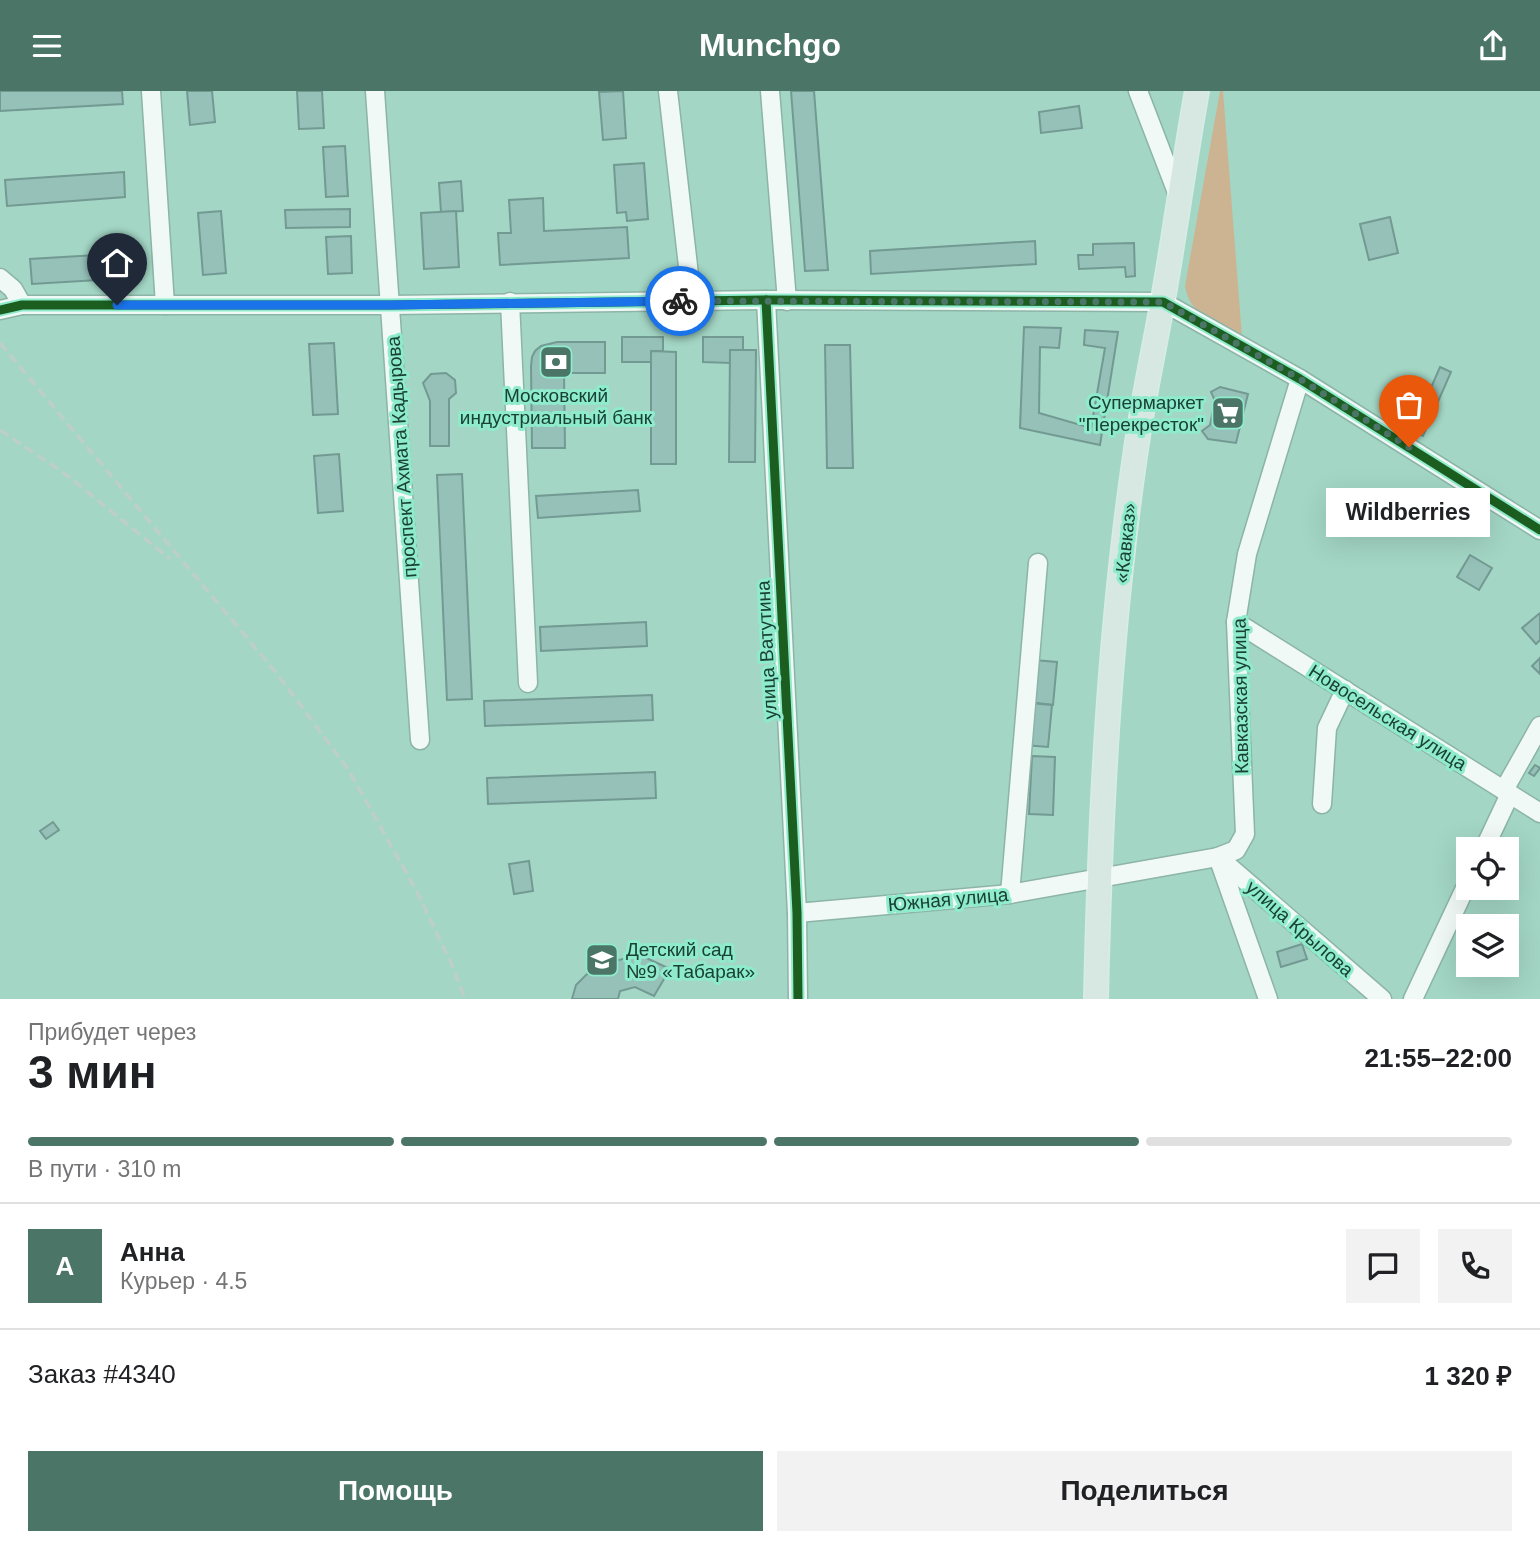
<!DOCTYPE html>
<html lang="ru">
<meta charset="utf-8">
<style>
body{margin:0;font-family:Arial,sans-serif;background:#f2f2f2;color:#202124;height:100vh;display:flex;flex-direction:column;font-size:26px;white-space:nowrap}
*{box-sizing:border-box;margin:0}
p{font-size:23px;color:#757577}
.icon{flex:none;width:38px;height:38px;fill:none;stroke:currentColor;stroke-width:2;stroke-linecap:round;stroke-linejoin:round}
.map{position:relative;height:908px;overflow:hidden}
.panel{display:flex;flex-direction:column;background:#fff;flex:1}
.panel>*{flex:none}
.controls{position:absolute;left:1456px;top:746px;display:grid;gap:14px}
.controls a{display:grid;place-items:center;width:63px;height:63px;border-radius:0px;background:#fff;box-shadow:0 7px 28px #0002;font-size:35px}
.pin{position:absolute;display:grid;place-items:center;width:60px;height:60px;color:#fff;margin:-72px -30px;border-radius:50% 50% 50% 0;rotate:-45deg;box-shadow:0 0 7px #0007}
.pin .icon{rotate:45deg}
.courier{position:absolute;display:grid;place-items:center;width:70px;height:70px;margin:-35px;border:5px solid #1a73e8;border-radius:50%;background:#fff;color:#222;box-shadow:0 2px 9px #0007}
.bubble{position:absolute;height:49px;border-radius:0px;background:#fff;box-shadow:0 7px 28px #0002;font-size:23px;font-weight:700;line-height:49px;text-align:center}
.headline em{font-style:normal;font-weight:700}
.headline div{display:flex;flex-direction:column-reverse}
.headline{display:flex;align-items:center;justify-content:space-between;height:119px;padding:0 28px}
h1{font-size:46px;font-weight:700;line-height:52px}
.bar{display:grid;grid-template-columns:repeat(4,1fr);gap:10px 7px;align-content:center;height:84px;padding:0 28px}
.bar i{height:9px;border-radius:5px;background:#e0e0e0}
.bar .active{background:#4a7567}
.bar p{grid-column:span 4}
.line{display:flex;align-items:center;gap:18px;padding:0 28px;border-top:2px solid #e0e0e0}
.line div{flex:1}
.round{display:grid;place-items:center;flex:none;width:74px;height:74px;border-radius:0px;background:#f2f2f2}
.cta{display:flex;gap:14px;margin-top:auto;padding:14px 28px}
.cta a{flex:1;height:80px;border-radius:0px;background:#4a7567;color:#fff;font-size:28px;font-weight:700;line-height:80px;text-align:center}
.cta a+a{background:#f2f2f2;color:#202124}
header{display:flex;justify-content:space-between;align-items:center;height:91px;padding:0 28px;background:#4a7567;color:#fff;font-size:32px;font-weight:700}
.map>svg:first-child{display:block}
.green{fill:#ccb492}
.building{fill:#95c1b8;stroke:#739a92;stroke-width:2}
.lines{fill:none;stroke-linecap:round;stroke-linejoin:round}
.minor-casing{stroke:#8cb4a7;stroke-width:21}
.major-casing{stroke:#d6ede5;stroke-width:26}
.minor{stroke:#f1f9f6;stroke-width:18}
.major{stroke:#d7e8e2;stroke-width:23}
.rail{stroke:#becec9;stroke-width:3.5;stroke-dasharray:10 5;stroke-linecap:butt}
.cycleway-casing{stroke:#8eebcb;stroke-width:13}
.cycleway{stroke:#1b5e20;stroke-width:9}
.done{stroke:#4a7567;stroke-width:7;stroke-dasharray:0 12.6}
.route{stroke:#1a73e8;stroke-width:9}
.labels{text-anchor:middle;stroke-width:6;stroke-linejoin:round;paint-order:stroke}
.poi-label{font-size:19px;fill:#1a4135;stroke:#8eebcb}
.street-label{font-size:19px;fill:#1a4135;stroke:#8eebcb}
</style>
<header><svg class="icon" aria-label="menu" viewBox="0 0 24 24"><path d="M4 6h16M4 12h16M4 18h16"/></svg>Munchgo<svg class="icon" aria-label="share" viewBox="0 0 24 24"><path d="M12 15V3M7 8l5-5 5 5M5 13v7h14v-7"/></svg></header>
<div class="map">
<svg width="1540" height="908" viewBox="0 0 1540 908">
<rect width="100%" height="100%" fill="#a3d6c5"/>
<path class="green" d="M1220 0H1223L1242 246C1217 232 1190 226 1185 195Z"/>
<g class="building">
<path d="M0 0H122L123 13 0 20Z"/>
<path d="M187 0H212L215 31 190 34Z"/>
<path d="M297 0H322L324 37 299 38Z"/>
<path d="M623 0 626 47 603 49 599 1Z"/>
<path d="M791 0H814L828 179 805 180Z"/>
<path d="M1079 15 1082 37 1041 42 1039 21Z"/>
<path d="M345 55 348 105 326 106 323 56Z"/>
<path d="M644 72 648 128 627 130 626 121 617 122 614 74Z"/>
<path d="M124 81 125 106 7 115 5 89Z"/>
<path d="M461 90 463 120 441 121 439 92Z"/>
<path d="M543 107 544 140 627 136 629 167 500 174 498 142H511L509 109Z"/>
<path d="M350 118V136L286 137 285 119Z"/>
<path d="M221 120 226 182 203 184 198 122Z"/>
<path d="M456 120 459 176 424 178 421 122Z"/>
<path d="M1390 126 1398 162 1369 169 1360 133Z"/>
<path d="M351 145 352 182 328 183 326 146Z"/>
<path d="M1035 150 1036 173 871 183 870 160Z"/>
<path d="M1134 152 1135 185 1126 186 1125 176 1079 178 1078 164H1093V153Z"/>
<path d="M130 162 131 187 32 193 30 168Z"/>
<path d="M1024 236 1061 237 1059 257 1040 256 1039 322 1091 337 1105 257 1084 254 1085 239 1118 241 1100 354 1020 337Z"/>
<path d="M622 246H663V260H651V271H622Z"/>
<path d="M703 246H743V259H730V272L703 271Z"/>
<path d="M557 251H605V282H564L565 357H532L531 275 532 266 535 260 541 255Z"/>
<path d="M334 252 338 323 313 324 309 253Z"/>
<path d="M825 254H850L853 377H827Z"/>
<path d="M730 259H756L755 371H729Z"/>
<path d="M651 260 676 261V373H651Z"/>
<path d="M1440 276 1451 281 1423 345 1412 340Z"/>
<path d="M446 282 455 289 456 302 449 308V355H430V310L423 292 431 283Z"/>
<path d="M1220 296 1248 303 1236 352 1208 348 1202 340 1210 334 1215 310 1211 301Z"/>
<path d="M339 363 343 420 318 422 314 365Z"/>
<path d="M462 383 472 608 447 609 437 384Z"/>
<path d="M638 399 640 420 538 427 536 405Z"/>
<path d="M1470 464 1492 477 1479 499 1457 486Z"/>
<path d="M1540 522V549L1536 553 1522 537Z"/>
<path d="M646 531 647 555 541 560 540 536Z"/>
<path d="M1540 567V583L1532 575Z"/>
<path d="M1034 569 1057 571 1053 614 1029 611Z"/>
<path d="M652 604 653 629 485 635 484 610Z"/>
<path d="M1029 612 1052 614 1048 656 1024 654Z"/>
<path d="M1032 665 1055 666 1053 724 1029 723Z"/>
<path d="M1535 674 1540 677 1534 685 1529 682Z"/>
<path d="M655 681 656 707 488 713 487 687Z"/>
<path d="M53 731 59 739 46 748 40 740Z"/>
<path d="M529 770 533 800 514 803 509 773Z"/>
<path d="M1302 853 1307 868 1281 876 1277 861Z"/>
<path d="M640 864 670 878 654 905 635 896 620 900 618 908H572L576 894 587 883 607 875 606 872Z"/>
</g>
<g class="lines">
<defs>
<g id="minor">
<path d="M151 0 165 214"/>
<path d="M375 0 420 649"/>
<path d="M668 0 692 210"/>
<path d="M770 0 787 210"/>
<path d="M1138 0 1178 104"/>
<path d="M0 187 13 198 22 214"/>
<path d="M766 209 797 822 798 908"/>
<path d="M510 211 528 592"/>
<path d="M0 219 22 214H391L766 209 1163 211 1300 288 1540 439"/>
<path d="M1236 531 1540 722"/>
<path d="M1504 699 1540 635"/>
<path d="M1322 713 1327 637 1345 599"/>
<path d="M1484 758 1510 703"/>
<path d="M1010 803 1038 472"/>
<path d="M797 822 1010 803 1218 766 1382 908"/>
<path d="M1268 908 1218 766 1236 759 1245 743 1236 531 1247 463 1300 288"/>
<path d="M1413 908 1468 791"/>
</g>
<path id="major" d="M1096 908C1100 727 1109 544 1135 365 1142 314 1153 264 1162 214 1175 143 1184 71 1197 0"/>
</defs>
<use href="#minor" class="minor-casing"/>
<use href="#major" class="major-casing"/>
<use href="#minor" class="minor"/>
<use href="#major" class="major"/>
<g class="rail">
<path d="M0 252 278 584 348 678 416 799 451 872 465 908"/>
<path d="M0 339 64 382 170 468"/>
</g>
<defs>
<g id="cycleway">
<path d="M766 209 797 822 798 908"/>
<path d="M0 219 22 214H391L766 209 1163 211 1300 288 1540 439"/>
</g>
</defs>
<use href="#cycleway" class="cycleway-casing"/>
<use href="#cycleway" class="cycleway"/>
</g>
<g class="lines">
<path class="done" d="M680 210 1163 211 1300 288 1409 356"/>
<path class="route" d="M117 214H391L680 210"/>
</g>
<defs>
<symbol id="bank-square" viewBox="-11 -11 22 22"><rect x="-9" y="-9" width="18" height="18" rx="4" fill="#4a7567" stroke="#8eebcb"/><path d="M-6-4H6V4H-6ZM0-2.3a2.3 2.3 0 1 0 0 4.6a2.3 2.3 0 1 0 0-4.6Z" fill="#fff"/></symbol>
<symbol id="supermarket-square" viewBox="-11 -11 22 22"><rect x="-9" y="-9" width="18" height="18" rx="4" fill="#4a7567" stroke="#8eebcb"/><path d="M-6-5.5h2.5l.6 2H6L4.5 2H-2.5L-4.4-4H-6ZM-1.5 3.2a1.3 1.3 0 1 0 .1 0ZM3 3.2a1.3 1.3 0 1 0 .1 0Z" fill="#fff"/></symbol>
<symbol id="school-square" viewBox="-11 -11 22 22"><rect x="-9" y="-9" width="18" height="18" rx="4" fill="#4a7567" stroke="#8eebcb"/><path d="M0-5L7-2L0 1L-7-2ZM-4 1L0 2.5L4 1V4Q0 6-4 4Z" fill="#fff"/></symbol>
</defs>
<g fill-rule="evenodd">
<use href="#bank-square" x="537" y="252" width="38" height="38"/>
<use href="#supermarket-square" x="1209" y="303" width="38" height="38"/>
<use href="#school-square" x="583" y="850" width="38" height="38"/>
</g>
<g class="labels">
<g class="poi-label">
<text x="556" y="311">Московский<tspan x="556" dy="22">индустриальный банк</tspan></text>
<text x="1204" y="318" text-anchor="end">Супермаркет<tspan x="1204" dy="22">"Перекресток"</tspan></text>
<text x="626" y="865" text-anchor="start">Детский сад<tspan x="626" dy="22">№9 «Табарак»</tspan></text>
</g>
<g class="street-label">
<text transform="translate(401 366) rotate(-94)" y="7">проспект Ахмата Кадырова</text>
<text transform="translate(1125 452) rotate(-84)" y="7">«Кавказ»</text>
<text transform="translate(766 559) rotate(-93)" y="7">улица Ватутина</text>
<text transform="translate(1240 605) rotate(-91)" y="7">Кавказская улица</text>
<text transform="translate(1388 626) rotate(32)" y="7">Новосельская улица</text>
<text transform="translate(948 808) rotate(-5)" y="7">Южная улица</text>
<text transform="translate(1300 837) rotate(41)" y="7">улица Крылова</text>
</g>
</g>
</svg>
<div class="controls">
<a><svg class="icon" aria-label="locate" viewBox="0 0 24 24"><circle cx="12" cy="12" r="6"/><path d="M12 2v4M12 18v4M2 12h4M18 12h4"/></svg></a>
<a><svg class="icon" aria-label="layers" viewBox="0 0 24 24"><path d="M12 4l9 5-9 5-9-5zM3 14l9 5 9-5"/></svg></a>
</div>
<div class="pin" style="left:1409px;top:356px;background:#ea580c"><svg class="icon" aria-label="bag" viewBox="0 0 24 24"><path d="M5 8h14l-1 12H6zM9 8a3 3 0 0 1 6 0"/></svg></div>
<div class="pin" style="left:117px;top:214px;background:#1f2937"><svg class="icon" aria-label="home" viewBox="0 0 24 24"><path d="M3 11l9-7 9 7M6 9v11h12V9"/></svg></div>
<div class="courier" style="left:680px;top:210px"><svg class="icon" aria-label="bike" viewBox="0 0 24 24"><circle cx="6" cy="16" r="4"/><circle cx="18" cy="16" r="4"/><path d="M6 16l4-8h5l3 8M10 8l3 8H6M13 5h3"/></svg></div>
<div class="bubble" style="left:1326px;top:397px;width:164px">Wildberries</div>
</div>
<section class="panel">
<div class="headline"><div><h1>3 мин</h1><p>Прибудет через</p></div><em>21:55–22:00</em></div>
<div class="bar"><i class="active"></i><i class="active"></i><i class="active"></i><i></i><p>В пути · 310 m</p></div>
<div class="line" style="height:126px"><b class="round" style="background:#4a7567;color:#fff">А</b><div><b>Анна</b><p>Курьер · 4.5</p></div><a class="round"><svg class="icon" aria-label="chat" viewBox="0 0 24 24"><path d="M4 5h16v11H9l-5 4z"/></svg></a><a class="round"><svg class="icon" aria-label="phone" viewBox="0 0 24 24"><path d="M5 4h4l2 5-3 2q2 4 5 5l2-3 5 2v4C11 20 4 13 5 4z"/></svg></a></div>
<div class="line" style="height:91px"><div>Заказ #4340</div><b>1 320 ₽</b></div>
<div class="cta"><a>Помощь</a><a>Поделиться</a></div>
</section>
